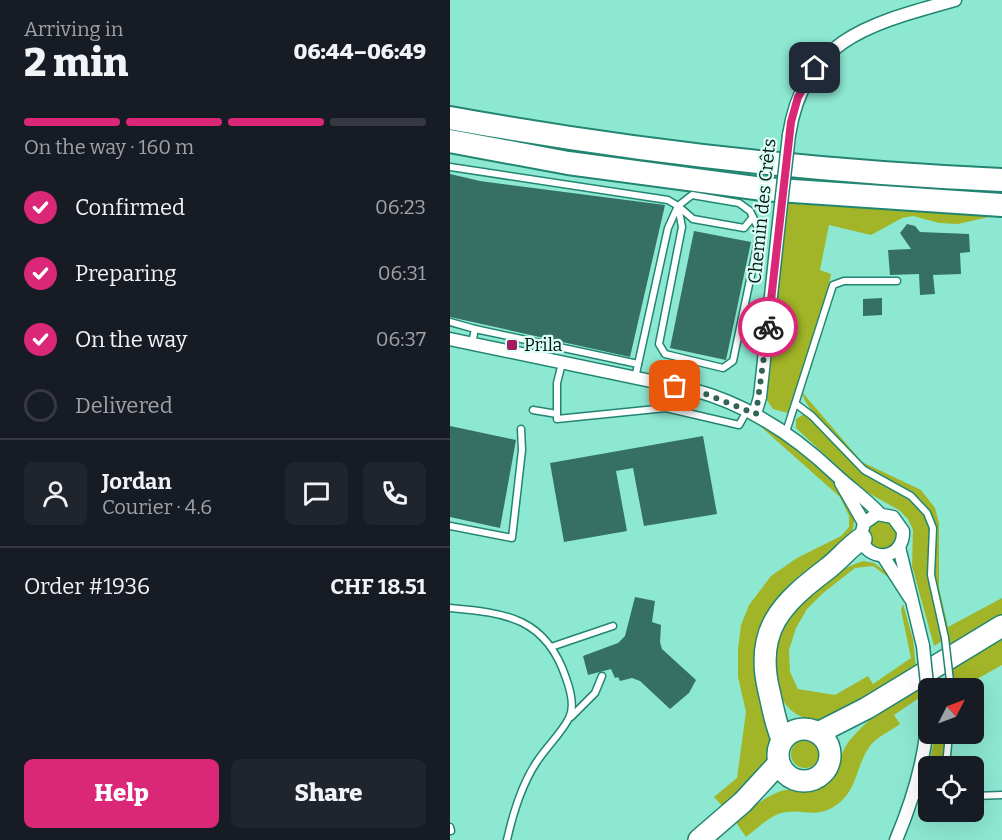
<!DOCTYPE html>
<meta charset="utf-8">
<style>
body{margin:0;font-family:Bitter,serif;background:#20242c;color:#f1f3f6;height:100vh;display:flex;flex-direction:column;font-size:22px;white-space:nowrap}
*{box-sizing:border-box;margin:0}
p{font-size:20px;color:#9ea1a6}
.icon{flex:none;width:33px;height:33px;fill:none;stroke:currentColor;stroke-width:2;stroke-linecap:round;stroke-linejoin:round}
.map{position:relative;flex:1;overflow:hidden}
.panel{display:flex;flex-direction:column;background:#171b24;width:450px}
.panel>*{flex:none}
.needle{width:39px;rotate:48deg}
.controls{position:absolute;left:468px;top:678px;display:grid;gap:12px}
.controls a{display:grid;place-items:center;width:66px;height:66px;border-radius:9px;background:#171b24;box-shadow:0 6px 24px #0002;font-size:30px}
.pin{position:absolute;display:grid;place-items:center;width:51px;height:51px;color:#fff;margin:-26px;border-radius:12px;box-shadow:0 3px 9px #0006}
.courier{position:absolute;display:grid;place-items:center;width:60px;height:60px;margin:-30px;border:4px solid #db2777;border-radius:50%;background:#fff;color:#222;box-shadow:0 2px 8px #0007}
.headline em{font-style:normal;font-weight:800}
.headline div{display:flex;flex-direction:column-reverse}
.headline{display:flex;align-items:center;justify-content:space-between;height:102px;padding:0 24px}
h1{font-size:39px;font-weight:800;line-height:45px}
.bar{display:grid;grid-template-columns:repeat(4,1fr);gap:9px 6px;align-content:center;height:72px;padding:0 24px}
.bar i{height:8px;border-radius:4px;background:#363941}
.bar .selected{background:#db2777}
.bar p{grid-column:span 4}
.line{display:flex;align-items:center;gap:15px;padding:0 24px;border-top:2px solid #363941}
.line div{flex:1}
.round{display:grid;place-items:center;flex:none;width:63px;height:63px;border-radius:9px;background:#20242c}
ol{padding:0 24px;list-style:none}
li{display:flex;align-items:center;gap:18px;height:66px}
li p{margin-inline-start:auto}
li .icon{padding:6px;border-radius:50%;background:#db2777;color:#fff;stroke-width:4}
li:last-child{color:#9ea1a6}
li i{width:33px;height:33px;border:3px solid #363941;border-radius:50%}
.primary-button{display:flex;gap:12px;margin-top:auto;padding:12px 24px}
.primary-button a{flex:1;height:69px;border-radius:9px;background:#db2777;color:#fff;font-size:24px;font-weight:800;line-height:69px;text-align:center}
.primary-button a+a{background:#20242c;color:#f1f3f6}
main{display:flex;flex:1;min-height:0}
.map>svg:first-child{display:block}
.green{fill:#a2b427}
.building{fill:#357063}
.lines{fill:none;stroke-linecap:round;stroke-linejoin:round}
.service-casing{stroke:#228572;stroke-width:9}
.minor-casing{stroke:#228572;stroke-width:15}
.trunk-casing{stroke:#228572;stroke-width:24}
.motorway-casing{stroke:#228572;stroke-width:26}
.service{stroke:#fff;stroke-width:6}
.minor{stroke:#fff;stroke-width:12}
.trunk{stroke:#fff;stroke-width:21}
.motorway{stroke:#fff;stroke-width:22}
.service-bridge-casing{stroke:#228572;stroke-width:9;stroke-linecap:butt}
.minor-bridge-casing{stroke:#228572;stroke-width:15;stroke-linecap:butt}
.service-bridge{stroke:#fff;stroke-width:6}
.minor-bridge{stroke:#fff;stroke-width:12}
.done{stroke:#316357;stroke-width:6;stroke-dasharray:0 10.8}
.route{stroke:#db2777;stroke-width:8}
.poi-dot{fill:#a61b60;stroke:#dbfdf4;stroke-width:2}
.labels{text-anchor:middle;stroke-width:4.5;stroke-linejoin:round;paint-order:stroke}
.street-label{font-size:18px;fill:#001b15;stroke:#dbfdf4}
.poi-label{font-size:18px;fill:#001b15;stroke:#dbfdf4;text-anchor:start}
</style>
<main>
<section class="panel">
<div class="headline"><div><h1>2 min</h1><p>Arriving in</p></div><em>06:44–06:49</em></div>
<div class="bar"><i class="selected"></i><i class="selected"></i><i class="selected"></i><i></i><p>On the way · 160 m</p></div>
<ol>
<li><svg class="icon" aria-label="check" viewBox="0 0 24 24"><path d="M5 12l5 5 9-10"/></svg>Confirmed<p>06:23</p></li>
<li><svg class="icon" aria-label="check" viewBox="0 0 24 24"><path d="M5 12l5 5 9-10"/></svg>Preparing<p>06:31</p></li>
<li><svg class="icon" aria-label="check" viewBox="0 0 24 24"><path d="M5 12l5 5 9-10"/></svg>On the way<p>06:37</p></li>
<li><i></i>Delivered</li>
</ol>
<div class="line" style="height:108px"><a class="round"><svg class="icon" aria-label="person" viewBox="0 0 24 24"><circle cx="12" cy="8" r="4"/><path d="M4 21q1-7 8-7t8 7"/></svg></a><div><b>Jordan</b><p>Courier · 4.6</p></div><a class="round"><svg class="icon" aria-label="chat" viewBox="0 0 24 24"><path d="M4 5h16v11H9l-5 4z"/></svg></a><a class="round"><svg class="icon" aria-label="phone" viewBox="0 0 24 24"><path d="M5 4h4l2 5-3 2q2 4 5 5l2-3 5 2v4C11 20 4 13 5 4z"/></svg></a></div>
<div class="line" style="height:78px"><div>Order #1936</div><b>CHF 18.51</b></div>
<div class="primary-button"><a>Help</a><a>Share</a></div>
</section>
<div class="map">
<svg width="552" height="840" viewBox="0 0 552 840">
<rect width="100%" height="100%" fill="#8de8d2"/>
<g class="green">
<path d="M339 193 552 214 508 224 489 223 463 216 452 218 421 235 379 225 370 270 381 274 379 284 338 413 323 409 314 396 328 257Z"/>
<path d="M352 392 412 462 471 490 485 508 489 523V588L498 627 552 598V617L501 648C497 623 486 601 484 576 481 552 492 526 475 505 461 488 438 482 420 471 406 462 352 407 352 392Z"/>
<path d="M354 414C373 424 387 447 403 462 423 480 451 487 471 508 487 525 478 549 478 570 478 594 490 617 492 641L484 646 462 566 463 530 458 519 449 510 413 490 346 428V419Z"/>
<path d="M310 426C339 437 402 488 404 520 405 549 367 561 349 576 333 589 317 607 311 627 309 633 306 642 306 649 306 683 336 738 313 769 302 783 287 795 274 808L264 797 287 778 296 712 288 677V649L291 625 299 605 321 576 347 558 391 536 399 527V516L390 497Z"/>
<circle cx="433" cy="535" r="14"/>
<path d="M413 561 424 563 440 575 438 577 423 566 405 568 373 593 357 609 346 628 339 650 340 672 348 689 385 695 418 676 423 684 461 658 451 610 453 604 463 639 466 669 379 720C324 727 312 663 334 624 349 598 384 570 413 561Z"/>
<path d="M552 635V665L511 688H504L502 663Z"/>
<path d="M467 685 469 698 444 715 450 724C441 731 426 737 420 746 406 765 408 788 389 803 367 820 357 809 336 812 321 814 308 828 296 837L285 821C299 810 314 797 331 791 347 786 361 793 375 783 390 772 389 753 400 740 419 717 443 702 467 685Z"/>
<path d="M485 734H496L494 766H479Z"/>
<circle cx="355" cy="754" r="14"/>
</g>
<g class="building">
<path d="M0 174 30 181 215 205 180 357 0 317Z"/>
<path d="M457 224 465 226 470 232 519 234 520 252 510 253 511 274 483 275 485 294 470 295 469 274 440 275 438 250 461 249 450 233Z"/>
<path d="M244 231 301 242 276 360 220 348Z"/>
<path d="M432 298V315L413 316V299Z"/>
<path d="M0 426 66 440 50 528 0 517Z"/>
<path d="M253 436 267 514 194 526 183 468 166 471 177 531 114 542 100 463Z"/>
<path d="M185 597 205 601 202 622 211 625 210 642 212 649 246 680 239 693 220 709 190 681 182 678 170 681 168 677 165 678 161 669 138 675 133 656 168 643 175 636Z"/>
</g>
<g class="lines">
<defs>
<g id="service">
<path d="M0 167 218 200 228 206 218 228 185 378"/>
<path d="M242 195 289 203 300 211 310 232 283 361 273 368 215 354 209 344 232 227 228 206Z"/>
<path d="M228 206 243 219 294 228 303 217"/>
<path d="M0 322 25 329 22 343"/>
<path d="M25 329 188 364"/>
<path d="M112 363 107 383V419L216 408 289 425 297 411"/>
<path d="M346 404 362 416 414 470 461 496 477 513 483 528 481 575 495 638"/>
<path d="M83 410 107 414"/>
<path d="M336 432 383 285 394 281H447"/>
<path d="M0 526 62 538 72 450 71 429"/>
<path d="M0 608C57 613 96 618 116 678 120 689 125 707 119 718 111 734 96 747 86 763 71 786 63 813 57 840"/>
<path d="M104 646 163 626"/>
<path d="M500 681V688"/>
<path d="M121 717 145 693 152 676"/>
<path d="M496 766 499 734"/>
<path d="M463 795 478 798"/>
<path d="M524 796 552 795"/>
<path d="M0 827 1 831"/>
</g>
<g id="minor">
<path d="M339 135C354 38 423 23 505 0"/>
<path d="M0 339 244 390C299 405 344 435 385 474 400 488 416 499 430 514"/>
<path d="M305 414 310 397 330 213"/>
<path d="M391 483 414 523 411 536 416 548C432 563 454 553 453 531L443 517 427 514 414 523"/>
<path d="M449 547 473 646"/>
<path d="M433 556 460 598"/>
<path d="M446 840C465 795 480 743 478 694"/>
</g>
<g id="trunk">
<circle cx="354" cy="755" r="26"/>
<path d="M368 733 417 708 552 626"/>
<path d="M332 739C325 723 323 708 319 691 304 630 332 603 377 569 389 560 398 548 411 539"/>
<path d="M249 840 293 802 329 763"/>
</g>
<g id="motorway">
<path d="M0 118C182 151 367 172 552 180"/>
<path d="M0 141 118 163 313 189 552 205"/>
</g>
</defs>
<use href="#service" class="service-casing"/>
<use href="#minor" class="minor-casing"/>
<use href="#trunk" class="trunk-casing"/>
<use href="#motorway" class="motorway-casing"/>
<use href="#service" class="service"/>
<use href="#minor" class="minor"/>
<use href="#trunk" class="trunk"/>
<use href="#motorway" class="motorway"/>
<defs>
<path id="service-bridge" d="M495 638 500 681"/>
<g id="minor-bridge">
<path d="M330 213 339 135"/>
<path d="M473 646 478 694"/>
</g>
</defs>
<use href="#service-bridge" class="service-bridge-casing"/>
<use href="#minor-bridge" class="minor-bridge-casing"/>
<use href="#service-bridge" class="service-bridge"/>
<use href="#minor-bridge" class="minor-bridge"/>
</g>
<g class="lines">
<path class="done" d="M225 386 253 393 306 414 318 327"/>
<path class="route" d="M318 327 341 122 348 97 365 68"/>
</g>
<rect class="poi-dot" x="56" y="339" width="12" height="12" rx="3"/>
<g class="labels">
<g class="street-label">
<text transform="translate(312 211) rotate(-84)" y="6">Chemin des Crêts</text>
</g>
<g class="poi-label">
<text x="74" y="351">Prila</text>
</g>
</g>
</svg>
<div class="controls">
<a><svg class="needle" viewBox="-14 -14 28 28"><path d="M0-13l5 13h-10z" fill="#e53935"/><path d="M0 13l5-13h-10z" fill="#9ea1a6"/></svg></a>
<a><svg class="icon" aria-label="locate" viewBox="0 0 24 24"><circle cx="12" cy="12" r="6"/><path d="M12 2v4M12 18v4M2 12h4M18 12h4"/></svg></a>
</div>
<div class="pin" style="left:225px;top:386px;background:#ea580c"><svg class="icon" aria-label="bag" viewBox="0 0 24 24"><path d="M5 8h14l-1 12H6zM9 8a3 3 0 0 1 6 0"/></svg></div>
<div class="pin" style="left:365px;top:68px;background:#1f2937"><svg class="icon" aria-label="home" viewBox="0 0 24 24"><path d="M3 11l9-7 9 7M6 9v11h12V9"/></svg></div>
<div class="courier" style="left:318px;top:327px"><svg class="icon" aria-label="bike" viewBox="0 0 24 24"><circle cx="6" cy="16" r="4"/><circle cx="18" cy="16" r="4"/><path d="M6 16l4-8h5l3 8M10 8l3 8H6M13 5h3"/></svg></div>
</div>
</main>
